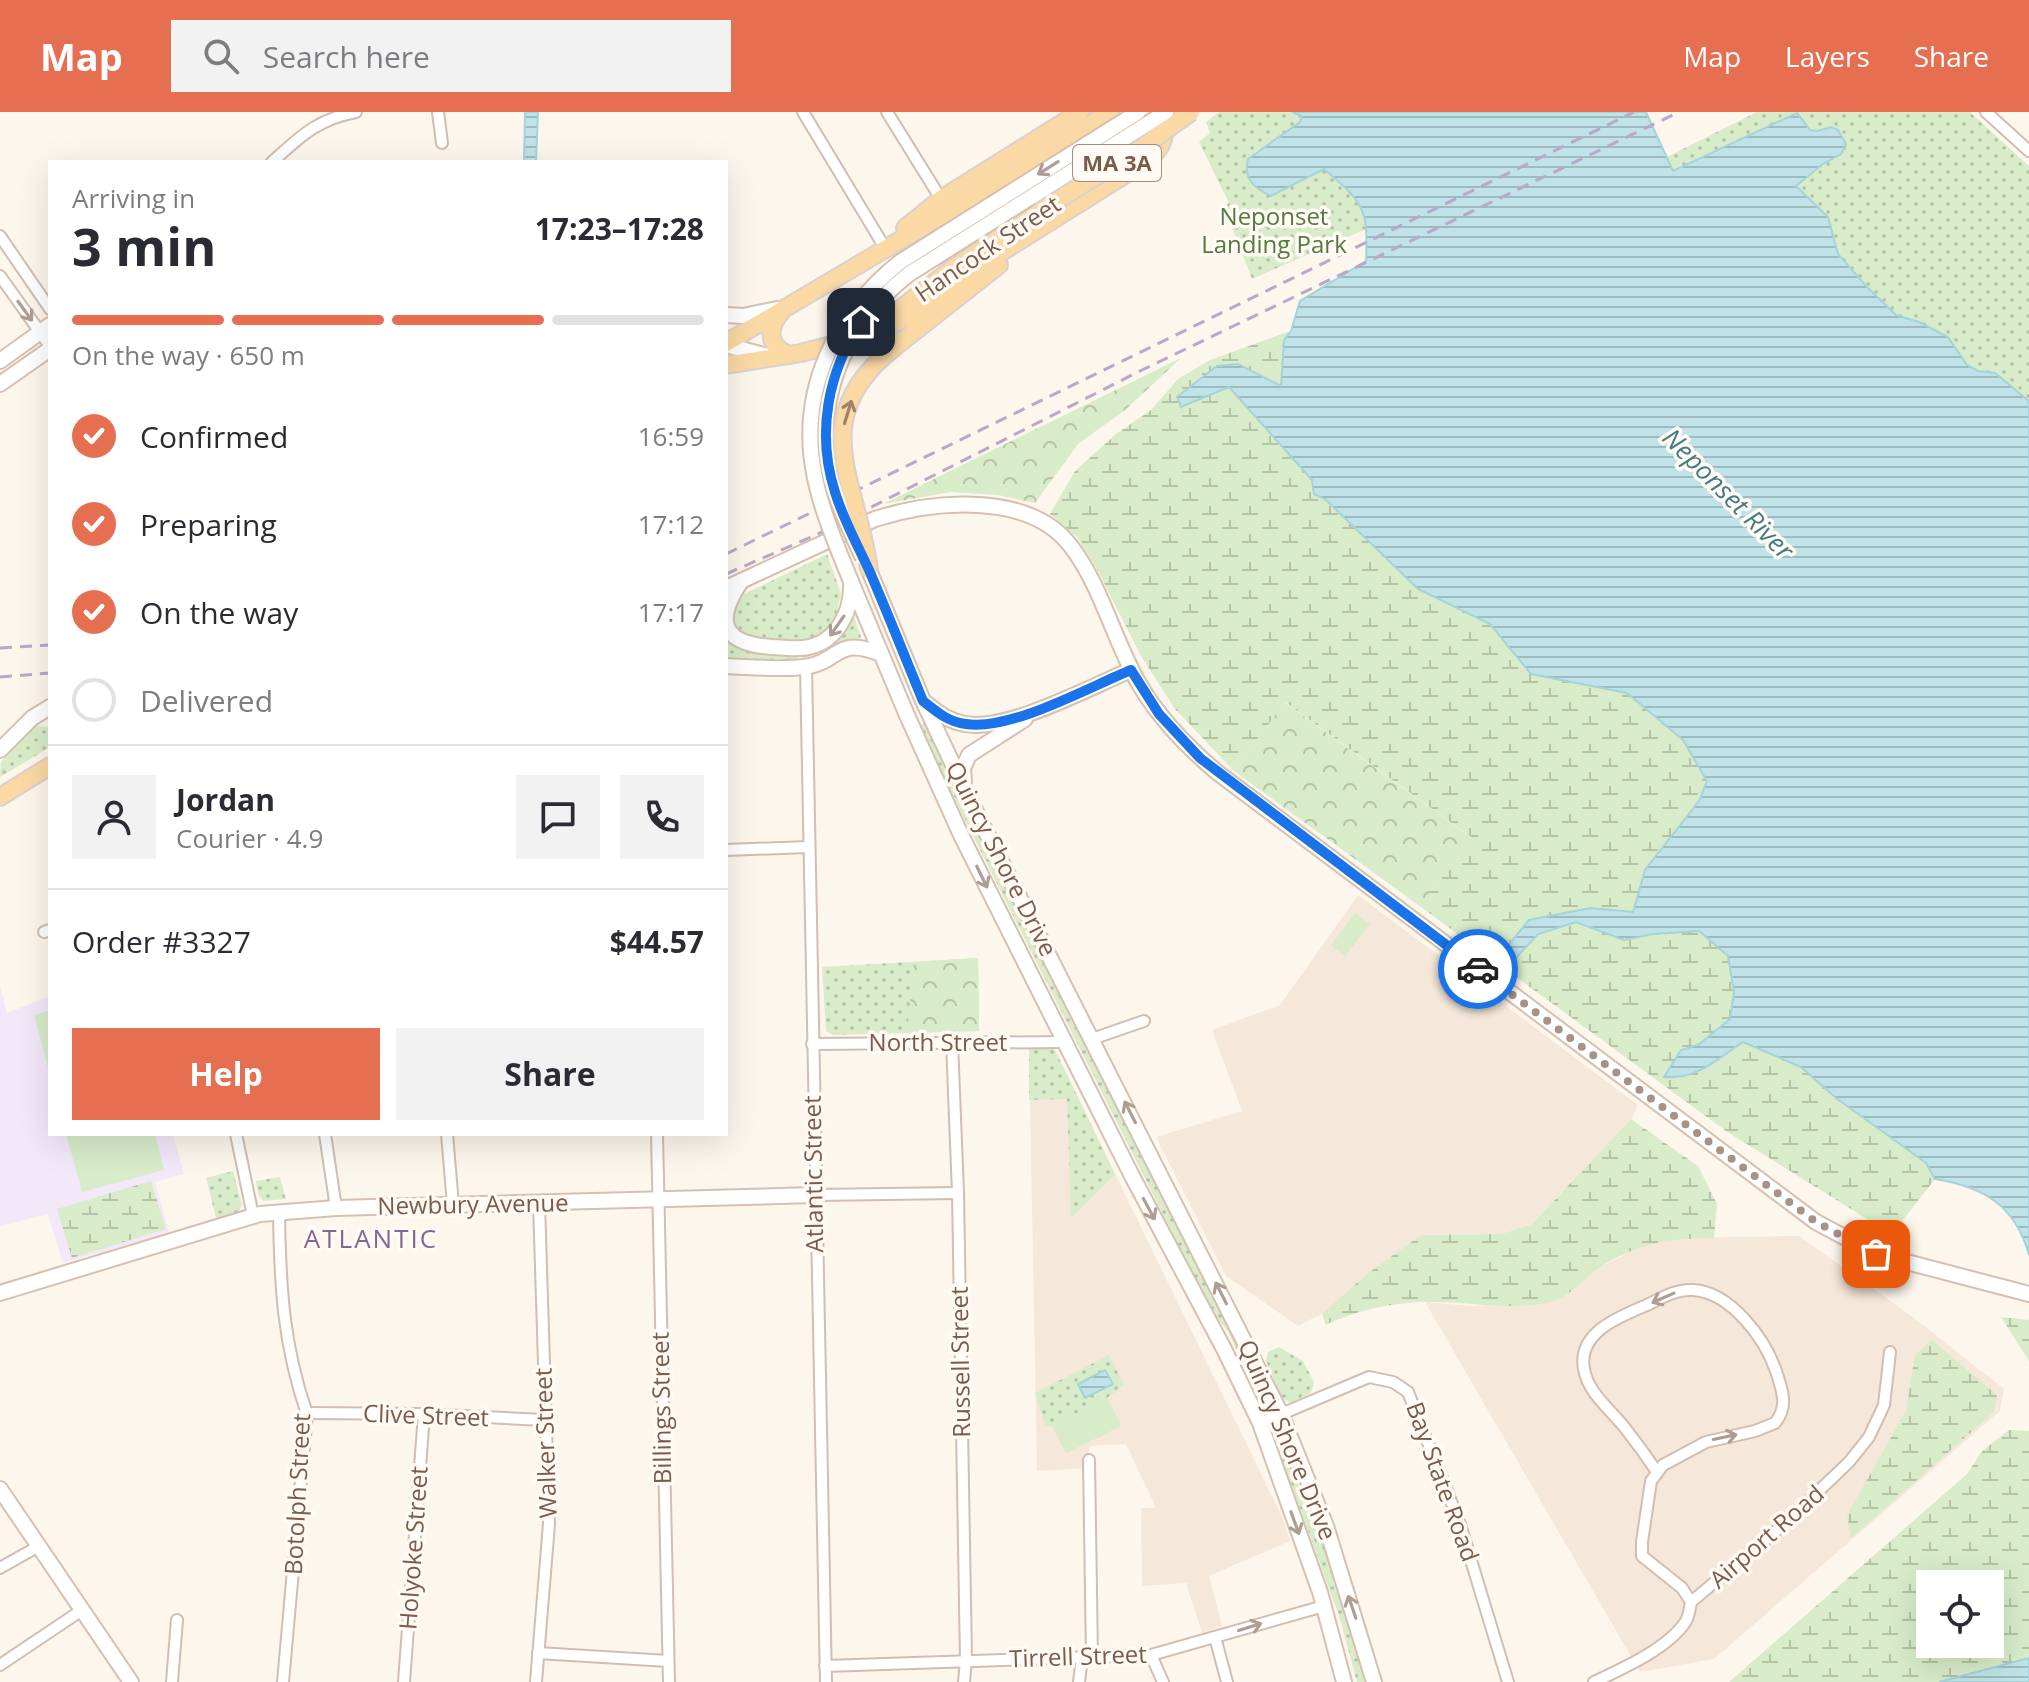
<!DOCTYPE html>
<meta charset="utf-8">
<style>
body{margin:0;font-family:"Open Sans",sans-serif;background:#f2f2f3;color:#2b2b33;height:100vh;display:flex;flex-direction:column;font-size:30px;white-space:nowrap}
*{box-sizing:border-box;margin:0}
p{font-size:26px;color:#7c7c81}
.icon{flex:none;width:44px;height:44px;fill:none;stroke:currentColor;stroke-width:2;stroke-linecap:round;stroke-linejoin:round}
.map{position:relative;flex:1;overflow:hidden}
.sheet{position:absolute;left:48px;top:48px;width:680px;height:976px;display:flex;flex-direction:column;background:#fff;border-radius:0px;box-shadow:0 8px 32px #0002}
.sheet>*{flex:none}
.fabs{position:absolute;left:1916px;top:1458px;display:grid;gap:16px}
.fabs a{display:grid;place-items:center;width:88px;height:88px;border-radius:0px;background:#fff;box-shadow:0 8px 32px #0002;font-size:40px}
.pin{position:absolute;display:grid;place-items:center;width:68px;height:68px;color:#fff;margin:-34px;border-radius:16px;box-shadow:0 4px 12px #0006}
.courier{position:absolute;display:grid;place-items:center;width:80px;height:80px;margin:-40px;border:6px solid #1a73e8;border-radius:50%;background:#fff;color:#222;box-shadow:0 2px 10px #0007}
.summary em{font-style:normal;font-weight:700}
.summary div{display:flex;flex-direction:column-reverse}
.summary{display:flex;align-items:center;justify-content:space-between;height:136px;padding:0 24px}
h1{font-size:52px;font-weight:700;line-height:60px}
.bar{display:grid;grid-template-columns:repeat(4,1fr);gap:12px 8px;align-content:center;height:96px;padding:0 24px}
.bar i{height:10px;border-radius:6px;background:#e1e1e2}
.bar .on{background:#e76f51}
.bar p{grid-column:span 4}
.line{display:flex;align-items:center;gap:20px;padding:0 24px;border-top:2px solid #e1e1e2}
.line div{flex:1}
.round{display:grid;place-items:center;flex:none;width:84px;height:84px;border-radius:0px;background:#f2f2f3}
ol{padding:0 24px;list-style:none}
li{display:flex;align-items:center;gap:24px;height:88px}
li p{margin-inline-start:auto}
li .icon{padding:8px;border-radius:50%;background:#e76f51;color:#fff;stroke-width:4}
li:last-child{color:#7c7c81}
li i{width:44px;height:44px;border:4px solid #e1e1e2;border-radius:50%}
.action{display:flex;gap:16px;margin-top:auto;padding:16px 24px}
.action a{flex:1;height:92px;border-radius:0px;background:#e76f51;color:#fff;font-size:32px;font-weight:700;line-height:92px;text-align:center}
.action a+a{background:#f2f2f3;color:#2b2b33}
header{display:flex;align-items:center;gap:48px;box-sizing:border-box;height:112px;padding:0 40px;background:#e76f51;color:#fff}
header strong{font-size:38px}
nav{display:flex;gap:44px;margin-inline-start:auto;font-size:28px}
.search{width:560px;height:72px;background:#f2f2f3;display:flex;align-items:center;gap:20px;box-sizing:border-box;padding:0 28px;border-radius:0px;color:#7c7c81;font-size:30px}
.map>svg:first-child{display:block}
.residential{fill:#f5e8da}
.education{fill:#f3e8fa}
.green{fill:url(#green-dots)}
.forest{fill:url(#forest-crowns)}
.wetland{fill:url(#wetland-marsh);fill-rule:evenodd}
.pitch{fill:#d8ecc9}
.water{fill:url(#water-rules);stroke:#a5d3da;stroke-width:2}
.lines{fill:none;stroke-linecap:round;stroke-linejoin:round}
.street-casing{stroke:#d1beb0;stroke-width:14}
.secondary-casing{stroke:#d6c0b0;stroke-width:18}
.primary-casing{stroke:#dad1cd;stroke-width:20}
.street{stroke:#fff;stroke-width:10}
.secondary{stroke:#fff;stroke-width:14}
.primary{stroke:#fbd9a5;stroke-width:16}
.rail{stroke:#b9a8c9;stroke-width:3;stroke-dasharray:12 8;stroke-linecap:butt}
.secondary-bridge-casing{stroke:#d6c0b0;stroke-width:18;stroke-linecap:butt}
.primary-bridge-casing{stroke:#dad1cd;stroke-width:20;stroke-linecap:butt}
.secondary-bridge{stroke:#fff;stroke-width:14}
.primary-bridge{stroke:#fbd9a5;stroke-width:16}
.oneway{stroke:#af9d94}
.oneway2{stroke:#a18267}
.done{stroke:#a89285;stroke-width:8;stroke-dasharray:0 14.4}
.route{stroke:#1a73e8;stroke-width:10}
.labels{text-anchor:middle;stroke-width:7;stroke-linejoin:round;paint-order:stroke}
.shield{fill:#fffaf3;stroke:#a28b7f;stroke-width:2}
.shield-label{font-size:22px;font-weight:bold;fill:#7a5c4d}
.park-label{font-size:24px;fill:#537a41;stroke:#fffaf3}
.street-label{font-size:24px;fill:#7a5c4d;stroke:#fffaf3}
.water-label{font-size:26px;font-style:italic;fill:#437c86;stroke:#fffaf3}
.neighbourhood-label{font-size:26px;letter-spacing:2px;fill:#846695;stroke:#fffaf3}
</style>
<header>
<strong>Map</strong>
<div class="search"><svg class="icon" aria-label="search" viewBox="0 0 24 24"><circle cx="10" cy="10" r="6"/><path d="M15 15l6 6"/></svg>Search here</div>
<nav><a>Map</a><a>Layers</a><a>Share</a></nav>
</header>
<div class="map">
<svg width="2029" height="1570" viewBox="0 0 2029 1570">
<defs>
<pattern id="green-dots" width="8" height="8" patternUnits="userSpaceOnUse" patternTransform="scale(2)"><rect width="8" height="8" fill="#d8ecc9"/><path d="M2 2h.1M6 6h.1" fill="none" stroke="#b4c2a5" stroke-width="1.8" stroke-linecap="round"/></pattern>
<pattern id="forest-crowns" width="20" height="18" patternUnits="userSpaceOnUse" patternTransform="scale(2)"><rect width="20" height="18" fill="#d8ecc9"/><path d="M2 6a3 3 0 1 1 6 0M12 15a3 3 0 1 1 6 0" fill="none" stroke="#b4c2a5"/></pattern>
<pattern id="wetland-marsh" width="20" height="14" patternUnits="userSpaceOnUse" patternTransform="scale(2)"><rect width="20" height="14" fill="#d8ecc9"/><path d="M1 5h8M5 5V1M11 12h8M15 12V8" fill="none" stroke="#b4c2a5"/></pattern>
<pattern id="water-rules" width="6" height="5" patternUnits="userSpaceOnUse" patternTransform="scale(2)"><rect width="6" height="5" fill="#bfe3e8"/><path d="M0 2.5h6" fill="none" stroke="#a0bbbe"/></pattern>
</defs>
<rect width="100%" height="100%" fill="#fdf6ec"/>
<g class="residential">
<path d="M1358 783 1638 993 1631 1007 1532 1112 1501 1122 1422 1123 1367 1162 1327 1199 1298 1214 1226 1164 1156 1025 1242 999 1212 918 1280 893Z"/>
<path d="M1054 936 1283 1407 1290 1429 1209 1464 1222 1514 1202 1521 1186 1471 1142 1474 1141 1396H1156L1126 1332 1089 1334V1356L1037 1359 1029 937Z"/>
<path d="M1799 1124 1914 1206 2004 1277 2000 1299 1714 1547 1640 1560 1425 1190 1472 1194 1558 1188 1601 1155 1635 1137 1675 1126Z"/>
</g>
<path class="education" d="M0 873 7 901 50 884V1022H173L184 1062 155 1070 169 1121 63 1151 48 1102 0 1114Z"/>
<g class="green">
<path d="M1219 0H1292L1302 4C1296 21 1270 32 1255 40L1278 81 1324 57C1341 71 1371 91 1366 117L1252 167 1224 95 1229 91 1199 30 1210 21 1206 10Z"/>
<path d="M1757 0H1970L2029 54V289L1996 262 1978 259 1967 253 1948 225 1919 210 1896 203 1867 175 1838 142 1828 105 1795 74 1846 32C1838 8 1828 20 1810 18L1797 1 1673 59 1665 46Z"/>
<path d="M827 442 841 482 835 507 826 518 815 527 800 531 749 527 740 520 733 510 732 500 740 484Z"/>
<path d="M853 502 861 525 860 527C838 527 823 543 802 546L803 542C830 537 839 525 853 502Z"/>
<path d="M726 525C743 545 774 540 798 542V547H726Z"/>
<path d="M925 611 1263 1284 1260 1285 1227 1218 1213 1202 957 692 919 613Z"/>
<path d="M33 613 46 615 50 613V635L0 665 1 650Z"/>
<path d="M978 846 979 919 833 923 826 919 822 855Z"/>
<path d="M1054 936 1115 1062 1071 1106 1067 987 1029 988V937Z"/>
<path d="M233 1059 242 1093 239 1100 216 1106 206 1066Z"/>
<path d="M280 1065 286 1087 263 1089 258 1082 256 1069Z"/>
<path d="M1279 1235 1303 1249 1314 1270 1311 1281 1290 1291 1282 1286 1266 1249 1268 1240Z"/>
<path d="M1109 1243 1124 1273 1107 1286 1121 1314 1066 1341 1052 1314H1045L1035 1281Z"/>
<path d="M1277 1319 1325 1438 1365 1570H1357L1339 1504 1280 1341Z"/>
</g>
<g class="forest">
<path d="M1181 246 1125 298 1078 332 1035 391 998 383 951 380 883 392Z"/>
<path d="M1284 590 1472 726 1421 795 1234 659Z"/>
<path d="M978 846 979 919 907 921 914 850Z"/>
</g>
<g class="wetland">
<path d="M1290 219 1284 228 1281 275 1238 252 1181 294 1229 275 1312 368 1314 382 1324 387 1418 477 1490 512 1531 562 1626 581 1683 628 1707 669 1699 689 1645 758 1633 800 1590 796 1529 808 1516 846 1538 822 1576 810 1624 828 1653 822 1699 819 1728 844 1734 880 1730 907 1698 933 1681 938 1697 960 1743 930 1801 955 1836 986 1926 1051 1935 1067 1898 1114 1875 1112 1726 1019 1421 795 1471 725 1285 590 1234 659 1175 597 1141 544 1098 459 1077 425 1050 402 1075 359 1116 322 1151 298 1178 267 1210 248Z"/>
<path d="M1631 1007 1698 1054 1717 1092 1714 1126C1673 1126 1633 1132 1598 1157 1585 1166 1570 1184 1554 1189 1510 1200 1470 1189 1426 1190 1395 1190 1353 1199 1326 1213L1322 1202 1367 1162 1421 1123 1501 1122 1532 1112Z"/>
<path d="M151 1069 166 1117 72 1146 57 1097Z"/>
<path d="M2001 1205 2029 1208V1249Z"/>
<path d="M1932 1228 1997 1283 1994 1300 1851 1426 1847 1403 1906 1299 1915 1243Z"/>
<path d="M2009 1318 2029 1319V1546L1939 1570H1729L1967 1362 1982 1339ZM1930 1472H1990V1532H1930Z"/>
</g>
<g class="pitch">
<path d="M1355 801 1370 812 1345 844 1331 833Z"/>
<path d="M50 898V963L34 903Z"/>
<path d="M66 1022H155L164 1058 82 1080Z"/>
<path d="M1107 1286 1121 1314 1066 1341 1052 1313Z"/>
</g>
<g class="water">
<path d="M525 0H538L536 50H524Z"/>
<path d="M1292 0H1646L1673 59 1797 1 1810 18 1817 19 1831 15 1838 18 1846 32 1841 42 1823 52 1796 74 1828 105 1838 142 1867 175 1896 203 1919 210 1948 225 1967 253 1978 259 1995 261 2029 289V1143C2015 1093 1984 1075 1935 1067L1926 1051 1836 986 1801 955 1743 930C1717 947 1697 968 1664 965L1681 938 1698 933 1730 907 1734 880 1728 844 1699 819 1653 822 1624 828 1576 810 1538 822 1516 846 1505 837 1529 808 1590 796 1633 800 1645 758 1699 689 1707 669 1683 628 1627 581 1531 562 1490 512 1418 477 1325 387 1314 382 1312 368 1229 275 1181 295 1177 285 1217 254 1238 252 1281 274 1284 228 1291 219 1300 189 1366 149C1368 96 1365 92 1324 57L1271 84C1254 76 1243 67 1248 47L1300 10 1302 4Z"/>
<path d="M1105 1258 1113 1272 1085 1286 1078 1272Z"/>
<path d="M2029 1546V1570H1939Z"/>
</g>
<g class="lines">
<defs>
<g id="street">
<path d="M438 0 442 31"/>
<path d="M803 0 885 136"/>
<path d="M887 0 941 87"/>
<path d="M1986 0 2029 39"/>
<path d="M272 50C300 25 317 7 356 0"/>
<path d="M0 124 50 197"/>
<path d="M0 164 50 234"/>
<path d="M806 555 826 1570"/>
<path d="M726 738 808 735"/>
<path d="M44 820 50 818"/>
<path d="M1092 927 1144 909"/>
<path d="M952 930 958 1081 966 1548 964 1570"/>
<path d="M812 932 1064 930"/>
<path d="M236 1022 253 1104"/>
<path d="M325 1022 336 1096"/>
<path d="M447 1022 453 1093"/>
<path d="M657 1022 669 1570"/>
<path d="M815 1083 958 1081"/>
<path d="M279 1100C280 1174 283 1232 307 1302L283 1570"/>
<path d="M307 1301 424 1302 544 1308"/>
<path d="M1260 1311 1369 1265 1393 1270 1408 1280 1460 1412 1508 1570"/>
<path d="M1089 1348 1092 1545"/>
<path d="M1657 1360C1647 1345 1636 1330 1625 1316 1610 1297 1588 1281 1584 1257 1577 1220 1621 1204 1647 1193 1661 1186 1676 1177 1693 1178 1731 1180 1765 1227 1776 1259 1782 1278 1789 1294 1775 1311L1755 1319 1706 1330 1663 1353 1651 1369 1642 1430V1444L1682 1476 1691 1490"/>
<path d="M0 1456 39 1434"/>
<path d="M1215 1525 1227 1570"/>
<path d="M538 1541 668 1549"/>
<path d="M1151 1543 1163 1570"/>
<path d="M0 1553 82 1498"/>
<path d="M825 1554 1151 1543 1324 1494"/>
<path d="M172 1570 177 1508"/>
<path d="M404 1570 424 1302"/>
<path d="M536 1570 549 1412 539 1091"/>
<path d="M1079 1570 1082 1546"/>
<path d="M1594 1570C1622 1557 1669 1536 1686 1509 1689 1504 1690 1496 1691 1490L1783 1413 1849 1350 1869 1325 1884 1293 1890 1240"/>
</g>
<g id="secondary">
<path d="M726 203 743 204 777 197"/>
<path d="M726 233 768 244"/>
<path d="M0 249 50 213"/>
<path d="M0 272 50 237"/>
<path d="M869 458 923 589 964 676 1281 1302 1326 1414 1374 1570"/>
<path d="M850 467 906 601 961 723 1132 1064 1224 1237 1260 1311 1320 1480 1344 1570"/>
<path d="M740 471C713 512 725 532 772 535 784 535 797 538 809 535 837 529 852 499 851 472"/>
<path d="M726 476 875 407C932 389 1028 379 1070 433 1101 473 1113 526 1138 570 1158 605 1187 635 1218 661L1816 1110 1876 1142 2029 1182"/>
<path d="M726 554C751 555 778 558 803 555 841 551 834 523 881 542"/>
<path d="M927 592C939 602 949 609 965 612 1007 620 1090 575 1131 558"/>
<path d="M0 638 32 606 50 595"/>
<path d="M964 670 963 656 969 643 1025 607"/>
<path d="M0 1181 260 1102 336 1096 815 1083"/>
<path d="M0 1377 131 1570"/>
</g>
<g id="primary">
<path d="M905 116 941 87 1080 0"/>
<path d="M782 199C768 215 766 234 789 243"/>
<path d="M885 209 953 156 1040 99"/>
<path d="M866 222 917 202 997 143 1148 48C1159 38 1167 28 1163 13"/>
<path d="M726 231 1002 68 1110 0"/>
<path d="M896 234 999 153"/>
<path d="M726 253 801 241 843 230"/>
<path d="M0 685 50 654"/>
</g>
</defs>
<use href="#street" class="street-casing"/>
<use href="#secondary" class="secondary-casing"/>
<use href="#primary" class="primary-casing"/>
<use href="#street" class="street"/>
<use href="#secondary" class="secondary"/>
<use href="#primary" class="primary"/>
<g class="rail">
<path d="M726 442 1634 0"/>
<path d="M726 462 818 422 1140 259 1679 0"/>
<path d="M0 536 50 533"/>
<path d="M0 565 50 561"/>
</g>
<defs>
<g id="secondary-bridge">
<path d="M863 446C852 421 838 395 831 367 812 288 846 211 909 162L1166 0"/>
<path d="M850 467C836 432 821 398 814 361 798 278 836 201 900 150L1138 0"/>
</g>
<g id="primary-bridge">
<path d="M1040 99 1138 38 1191 0"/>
<path d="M869 458C857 367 803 306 896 234"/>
</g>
</defs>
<use href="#secondary-bridge" class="secondary-bridge-casing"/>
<use href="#primary-bridge" class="primary-bridge-casing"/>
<use href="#secondary-bridge" class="secondary-bridge"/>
<use href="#primary-bridge" class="primary-bridge"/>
</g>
<defs><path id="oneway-shaft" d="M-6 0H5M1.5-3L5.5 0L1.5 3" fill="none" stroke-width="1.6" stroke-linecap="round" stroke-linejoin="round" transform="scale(2)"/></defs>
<g class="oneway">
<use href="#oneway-shaft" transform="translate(1048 56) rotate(148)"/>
<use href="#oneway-shaft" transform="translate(25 199) rotate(54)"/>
<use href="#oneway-shaft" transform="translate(837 514) rotate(125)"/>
<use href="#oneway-shaft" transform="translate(982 765) rotate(64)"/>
<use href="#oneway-shaft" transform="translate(1130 1000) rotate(-117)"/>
<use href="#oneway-shaft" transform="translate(1149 1097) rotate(62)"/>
<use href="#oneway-shaft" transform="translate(1221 1181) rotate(-117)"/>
<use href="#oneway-shaft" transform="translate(1663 1186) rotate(156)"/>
<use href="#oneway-shaft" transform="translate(1725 1325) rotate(-12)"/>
<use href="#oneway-shaft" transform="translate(1295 1411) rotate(70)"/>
<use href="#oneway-shaft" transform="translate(1352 1495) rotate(-109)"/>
<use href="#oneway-shaft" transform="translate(1250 1515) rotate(-17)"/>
</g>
<use class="oneway2" href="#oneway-shaft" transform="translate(848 300) rotate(-73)"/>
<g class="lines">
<path class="done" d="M1478 857 1816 1110 1876 1142"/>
<path class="route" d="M861 210C828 260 816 321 835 380 843 407 857 432 869 458 888 502 905 545 923 589 937 600 948 610 966 612 1011 619 1089 575 1131 558L1159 602 1200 646 1478 857"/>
</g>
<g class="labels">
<rect class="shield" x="1073" y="33" width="88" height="36" rx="6"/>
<g class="shield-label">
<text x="1117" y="59">MA 3A</text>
</g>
<g class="park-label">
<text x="1274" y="113">Neponset<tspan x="1274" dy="28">Landing Park</tspan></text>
</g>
<g class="street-label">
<text transform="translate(988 137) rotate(-34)" y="8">Hancock Street</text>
<text transform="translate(1001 747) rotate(63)" y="8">Quincy Shore Drive</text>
<text x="938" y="939">North Street</text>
<text transform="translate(814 1062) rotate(-91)" y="8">Atlantic Street</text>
<text transform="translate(473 1093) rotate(-1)" y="8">Newbury Avenue</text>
<text transform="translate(961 1250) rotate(-91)" y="8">Russell Street</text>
<text transform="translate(662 1296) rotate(-91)" y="8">Billings Street</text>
<text transform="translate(426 1304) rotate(2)" y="8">Clive Street</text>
<text transform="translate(1287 1328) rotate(67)" y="8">Quincy Shore Drive</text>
<text transform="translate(546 1331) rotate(-92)" y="8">Walker Street</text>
<text transform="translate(1442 1370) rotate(70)" y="8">Bay State Road</text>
<text transform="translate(298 1382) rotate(-87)" y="8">Botolph Street</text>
<text transform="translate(1767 1425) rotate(-41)" y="8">Airport Road</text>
<text transform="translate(414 1436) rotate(-86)" y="8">Holyoke Street</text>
<text transform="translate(1078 1545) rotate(-2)" y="8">Tirrell Street</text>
</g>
<g class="water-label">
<text transform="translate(1728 382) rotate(45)" y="9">Neponset River</text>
</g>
<g class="neighbourhood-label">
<text x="371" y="1136">ATLANTIC</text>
</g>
</g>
</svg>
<div class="fabs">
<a><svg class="icon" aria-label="locate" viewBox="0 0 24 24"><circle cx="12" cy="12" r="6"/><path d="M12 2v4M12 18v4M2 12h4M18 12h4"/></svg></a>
</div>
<div class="pin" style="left:1876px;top:1142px;background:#ea580c"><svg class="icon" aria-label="bag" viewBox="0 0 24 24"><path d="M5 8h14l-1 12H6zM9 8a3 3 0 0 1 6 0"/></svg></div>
<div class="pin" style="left:861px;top:210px;background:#1f2937"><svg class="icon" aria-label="home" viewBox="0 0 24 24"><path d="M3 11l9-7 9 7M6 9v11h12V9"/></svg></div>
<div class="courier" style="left:1478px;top:857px"><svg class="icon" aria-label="car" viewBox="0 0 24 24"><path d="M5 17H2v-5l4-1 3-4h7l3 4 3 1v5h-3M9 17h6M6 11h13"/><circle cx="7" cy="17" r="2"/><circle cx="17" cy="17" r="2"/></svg></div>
<section class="sheet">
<div class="summary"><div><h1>3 min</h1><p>Arriving in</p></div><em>17:23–17:28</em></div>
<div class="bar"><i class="on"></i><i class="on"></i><i class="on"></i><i></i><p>On the way · 650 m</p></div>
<ol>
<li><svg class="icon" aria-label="check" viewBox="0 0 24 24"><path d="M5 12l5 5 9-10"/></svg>Confirmed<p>16:59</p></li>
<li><svg class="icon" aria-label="check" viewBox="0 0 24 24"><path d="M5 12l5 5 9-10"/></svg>Preparing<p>17:12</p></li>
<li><svg class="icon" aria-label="check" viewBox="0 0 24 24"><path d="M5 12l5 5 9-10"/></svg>On the way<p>17:17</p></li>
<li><i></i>Delivered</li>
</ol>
<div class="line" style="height:144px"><a class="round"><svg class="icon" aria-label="person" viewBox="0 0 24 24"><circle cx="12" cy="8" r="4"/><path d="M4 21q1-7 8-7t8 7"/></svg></a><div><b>Jordan</b><p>Courier · 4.9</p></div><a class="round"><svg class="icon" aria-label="chat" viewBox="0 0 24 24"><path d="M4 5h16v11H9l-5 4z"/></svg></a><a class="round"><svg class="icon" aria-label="phone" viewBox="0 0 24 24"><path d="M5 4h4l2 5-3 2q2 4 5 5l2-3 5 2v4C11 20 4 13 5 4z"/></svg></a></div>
<div class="line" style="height:104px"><div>Order #3327</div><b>$44.57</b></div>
<div class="action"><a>Help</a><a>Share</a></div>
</section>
</div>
